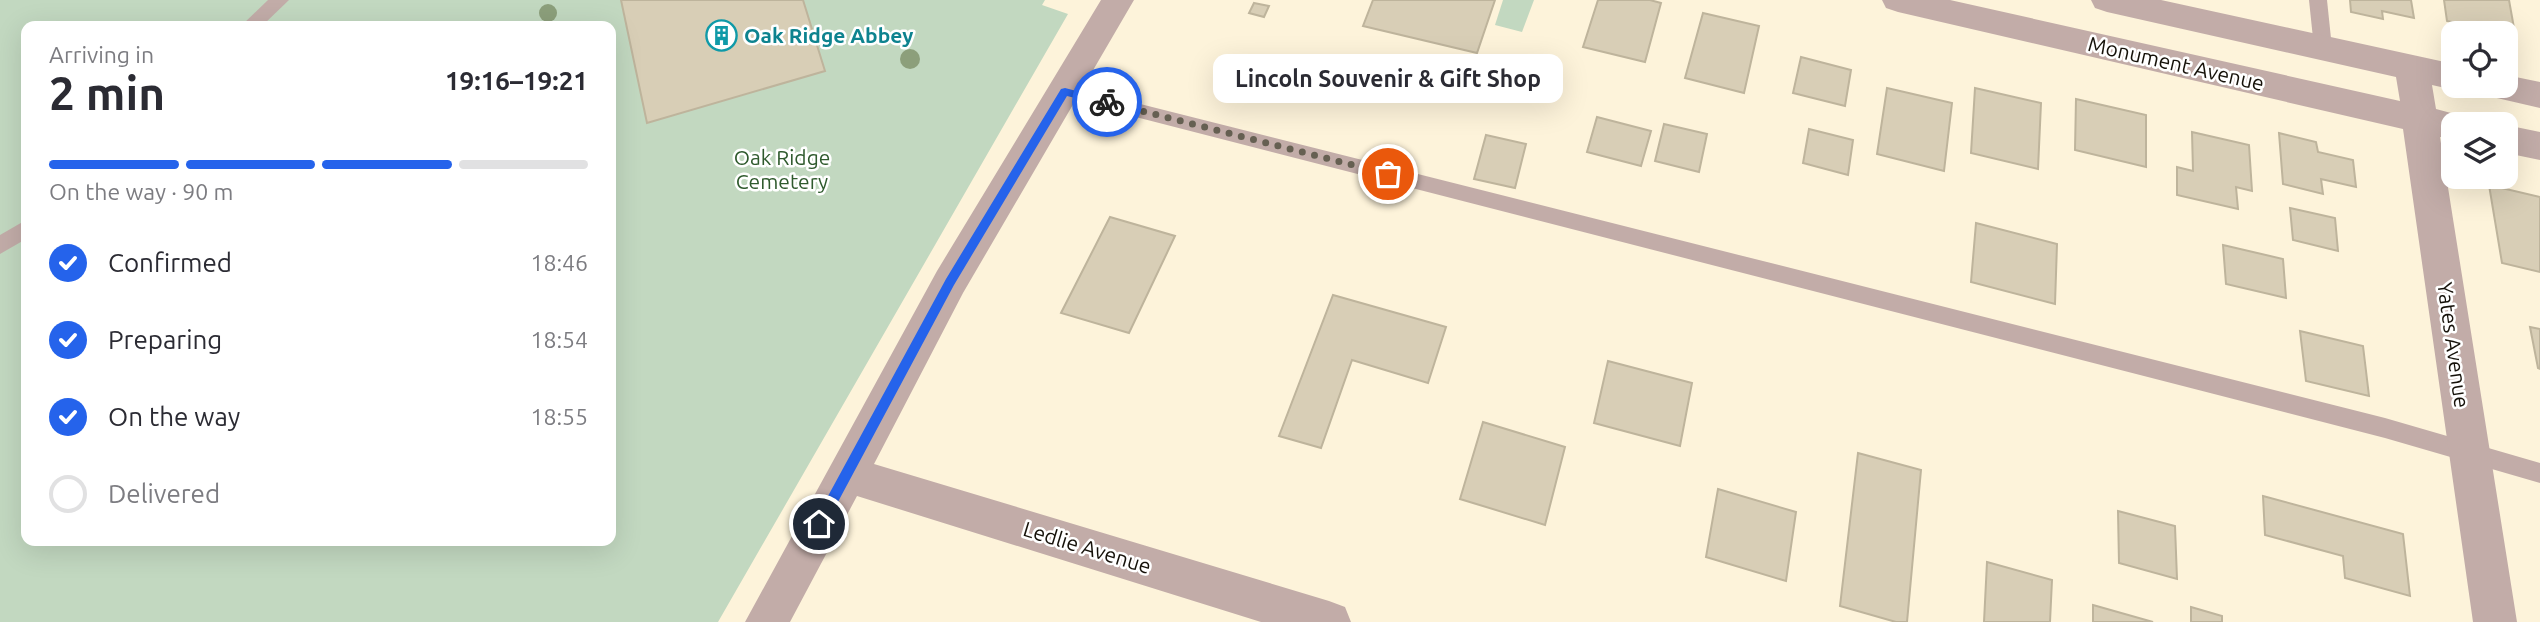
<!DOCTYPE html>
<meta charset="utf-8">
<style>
body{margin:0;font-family:Ubuntu,sans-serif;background:#f7f7f7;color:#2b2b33;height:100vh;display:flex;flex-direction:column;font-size:26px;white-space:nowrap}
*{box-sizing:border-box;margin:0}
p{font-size:23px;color:#7c7c81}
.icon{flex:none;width:38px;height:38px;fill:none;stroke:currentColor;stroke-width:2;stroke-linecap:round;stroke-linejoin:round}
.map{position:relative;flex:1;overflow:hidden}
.details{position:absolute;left:21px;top:21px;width:595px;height:525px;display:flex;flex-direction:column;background:#fff;border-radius:14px;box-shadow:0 7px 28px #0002}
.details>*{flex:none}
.controls{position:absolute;left:2441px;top:21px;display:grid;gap:14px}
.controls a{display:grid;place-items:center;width:77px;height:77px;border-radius:14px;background:#fff;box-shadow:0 7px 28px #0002;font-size:35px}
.pin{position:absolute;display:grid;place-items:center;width:60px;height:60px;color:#fff;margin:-30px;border:4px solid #fff;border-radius:50%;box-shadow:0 2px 7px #0007}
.courier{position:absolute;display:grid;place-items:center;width:70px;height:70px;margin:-35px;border:5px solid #2563eb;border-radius:50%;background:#fff;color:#222;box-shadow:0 2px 9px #0007}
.bubble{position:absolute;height:49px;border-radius:14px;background:#fff;box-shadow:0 7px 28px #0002;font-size:23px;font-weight:700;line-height:49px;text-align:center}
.summary em{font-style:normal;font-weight:700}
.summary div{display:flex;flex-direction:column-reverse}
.summary{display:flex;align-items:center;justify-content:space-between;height:119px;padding:0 28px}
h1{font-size:46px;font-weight:700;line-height:52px}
.bar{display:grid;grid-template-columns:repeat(4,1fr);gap:10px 7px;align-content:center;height:84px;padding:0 28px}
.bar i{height:9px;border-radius:5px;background:#e1e1e2}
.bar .active{background:#2563eb}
.bar p{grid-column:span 4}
ol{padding:0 28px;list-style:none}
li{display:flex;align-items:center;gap:21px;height:77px}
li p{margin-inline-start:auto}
li .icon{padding:7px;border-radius:50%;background:#2563eb;color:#fff;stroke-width:4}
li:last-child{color:#7c7c81}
li i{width:38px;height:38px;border:4px solid #e1e1e2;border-radius:50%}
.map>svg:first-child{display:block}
.green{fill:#c2d8c0;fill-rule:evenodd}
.building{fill:#d8ceb6;stroke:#beb49c;stroke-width:2}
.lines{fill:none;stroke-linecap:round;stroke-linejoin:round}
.service{fill:#c2aca8;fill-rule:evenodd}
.minor{fill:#c2aca8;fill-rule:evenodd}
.tree{fill:#8c9f7b}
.route{fill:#2563eb}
.done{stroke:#666052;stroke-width:7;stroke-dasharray:0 12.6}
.labels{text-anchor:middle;stroke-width:5;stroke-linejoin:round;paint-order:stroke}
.culture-label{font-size:21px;font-weight:bold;fill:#0d838f;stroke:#fff;text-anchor:start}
.street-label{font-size:21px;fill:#151109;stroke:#fff}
.park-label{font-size:21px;fill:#2f5a2d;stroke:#fff}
</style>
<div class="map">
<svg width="2540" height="622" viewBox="0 0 2540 622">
<rect width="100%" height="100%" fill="#fdf3da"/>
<g class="green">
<path d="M0 0H1045L1042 5 1068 14 718 622H0ZM26 26H611V541H26Z"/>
<path d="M1503 0H1534L1522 32 1495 25Z"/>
</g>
<g class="building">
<path d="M621 0H803L825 71 647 123Z"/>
<path d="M1373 0H1495L1477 53 1363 26Z"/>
<path d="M1598 0H1650L1661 3 1645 62 1583 47Z"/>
<path d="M2350 0H2411L2414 18 2382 11 2383 19 2351 12Z"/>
<path d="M2444 0H2509L2514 28 2496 24 2497 31 2447 21Z"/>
<path d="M1254 3 1269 6 1264 17 1249 13Z"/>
<path d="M1703 13 1759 26 1744 93 1685 78Z"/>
<path d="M1801 57 1851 70 1845 106 1793 93Z"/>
<path d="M1887 88 1952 103 1944 171 1877 154Z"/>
<path d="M1975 88 2041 103 2038 169 1971 153Z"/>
<path d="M2076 99 2146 115V167L2075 150Z"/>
<path d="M1597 117 1651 131 1641 166 1587 152Z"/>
<path d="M1664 124 1707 134 1699 172 1655 161Z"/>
<path d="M1809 129 1853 140 1848 175 1803 163Z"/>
<path d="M2192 132 2249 145 2252 191 2236 187 2238 209 2177 195V167L2193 171Z"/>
<path d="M2279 133 2316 142 2318 152 2353 160 2356 187 2321 179 2323 194 2283 184Z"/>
<path d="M1486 135 1526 144 1515 188 1474 179Z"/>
<path d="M2489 185 2540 197V272L2502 263Z"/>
<path d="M2290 208 2335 218 2338 251 2293 240Z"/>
<path d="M1110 217 1175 236 1129 333 1061 313Z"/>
<path d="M1976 223 2057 244 2055 304 1971 282Z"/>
<path d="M2223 245 2283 259 2286 298 2226 284Z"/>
<path d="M1333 295 1446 327 1428 383 1352 360 1321 448 1279 436Z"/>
<path d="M2530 327 2540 329V369L2538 368Z"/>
<path d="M2300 331 2363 346 2369 396 2306 381Z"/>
<path d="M1608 361 1692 383 1680 446 1594 423Z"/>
<path d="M1483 422 1565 447 1545 525 1460 499Z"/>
<path d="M1858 453 1921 470 1907 622H1896L1840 606Z"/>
<path d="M1718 489 1796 512 1786 581 1706 557Z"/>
<path d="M2263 496 2403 534 2410 596 2345 578 2343 556 2265 535Z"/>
<path d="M2118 511 2175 526 2177 579 2119 563Z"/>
<path d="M1987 562 2052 580 2050 622H1984Z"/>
<path d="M2093 605 2153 622H2093Z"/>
<path d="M2191 607 2222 616V622H2191Z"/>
</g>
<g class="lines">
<g class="service">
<path d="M268 0H289L262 26H241Z"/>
<path d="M2309 0H2327L2332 48 2330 53H2316L2314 48Z"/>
<path d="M1065 85 2385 418 2540 463V483L2385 438 1058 97 1056 92 1058 87Z"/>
<path d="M26 220V239L0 254V235Z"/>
</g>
<g class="minor">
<path d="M1101 0H1134L963 293 874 464 1329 601 1345 607 1351 622H1261L857 496 790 622H745L937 271Z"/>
<path d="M1882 0H1950L2400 101 2396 77 2107 12 2095 8 2091 0H2161L2454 64V86H2466L2454 90 2432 85 2436 109 2466 117 2470 124H2454V140L2440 137 2517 622H2473L2403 129 1898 12 1886 8Z"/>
<path d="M2506 75 2540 82V108L2484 95 2479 86H2506Z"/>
<path d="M2506 125 2540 132V160L2506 153Z"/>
</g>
</g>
<g class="tree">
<circle cx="548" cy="13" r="9"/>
<circle cx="910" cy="59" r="10"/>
</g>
<path class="route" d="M1065 88 1107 99 1112 102 1107 106 1067 96 954 285 824 528H815V520L946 279 1061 89Z"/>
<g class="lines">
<path class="done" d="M1107 102 1388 174"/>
</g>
<defs>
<symbol id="building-ring" viewBox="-11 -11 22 22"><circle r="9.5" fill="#fff" stroke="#0f9aa8" stroke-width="1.5"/><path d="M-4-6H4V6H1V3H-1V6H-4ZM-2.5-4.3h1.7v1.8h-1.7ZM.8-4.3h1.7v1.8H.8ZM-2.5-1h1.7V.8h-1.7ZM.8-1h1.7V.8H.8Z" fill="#0f9aa8"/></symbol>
</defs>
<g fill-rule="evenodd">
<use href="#building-ring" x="704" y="18" width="35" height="35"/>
</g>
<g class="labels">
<g class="culture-label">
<text x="744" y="43">Oak Ridge Abbey</text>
</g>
<g class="street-label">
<text transform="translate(2176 64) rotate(13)" y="7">Monument Avenue</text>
<text transform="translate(2453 345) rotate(82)" y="7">Yates Avenue</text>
<text transform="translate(1087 548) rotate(17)" y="7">Ledlie Avenue</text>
</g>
<g class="park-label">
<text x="782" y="165">Oak Ridge<tspan x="782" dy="24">Cemetery</tspan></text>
</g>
</g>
</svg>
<div class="controls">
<a><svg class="icon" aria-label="locate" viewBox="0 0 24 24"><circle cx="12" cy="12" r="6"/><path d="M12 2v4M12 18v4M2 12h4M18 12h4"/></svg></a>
<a><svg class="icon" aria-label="layers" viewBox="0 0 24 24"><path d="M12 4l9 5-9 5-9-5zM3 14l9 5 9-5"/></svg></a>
</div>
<div class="pin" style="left:1388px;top:174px;background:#ea580c"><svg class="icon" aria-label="bag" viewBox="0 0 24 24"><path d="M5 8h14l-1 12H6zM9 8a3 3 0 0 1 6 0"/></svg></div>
<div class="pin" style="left:819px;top:524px;background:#1f2937"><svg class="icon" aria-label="home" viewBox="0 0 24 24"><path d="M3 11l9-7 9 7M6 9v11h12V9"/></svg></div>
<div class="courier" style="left:1107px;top:102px"><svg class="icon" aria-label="bike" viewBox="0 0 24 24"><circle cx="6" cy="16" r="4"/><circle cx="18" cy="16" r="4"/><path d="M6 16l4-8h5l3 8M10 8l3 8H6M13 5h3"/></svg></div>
<div class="bubble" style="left:1213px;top:54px;width:350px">Lincoln Souvenir &amp; Gift Shop</div>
<section class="details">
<div class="summary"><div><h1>2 min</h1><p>Arriving in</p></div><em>19:16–19:21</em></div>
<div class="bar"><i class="active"></i><i class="active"></i><i class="active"></i><i></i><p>On the way · 90 m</p></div>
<ol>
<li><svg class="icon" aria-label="check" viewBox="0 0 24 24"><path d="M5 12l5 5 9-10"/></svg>Confirmed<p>18:46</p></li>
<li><svg class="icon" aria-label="check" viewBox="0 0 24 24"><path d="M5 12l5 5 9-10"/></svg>Preparing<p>18:54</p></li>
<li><svg class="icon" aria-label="check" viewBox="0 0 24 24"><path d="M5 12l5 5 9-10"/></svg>On the way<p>18:55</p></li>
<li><i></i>Delivered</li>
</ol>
</section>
</div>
